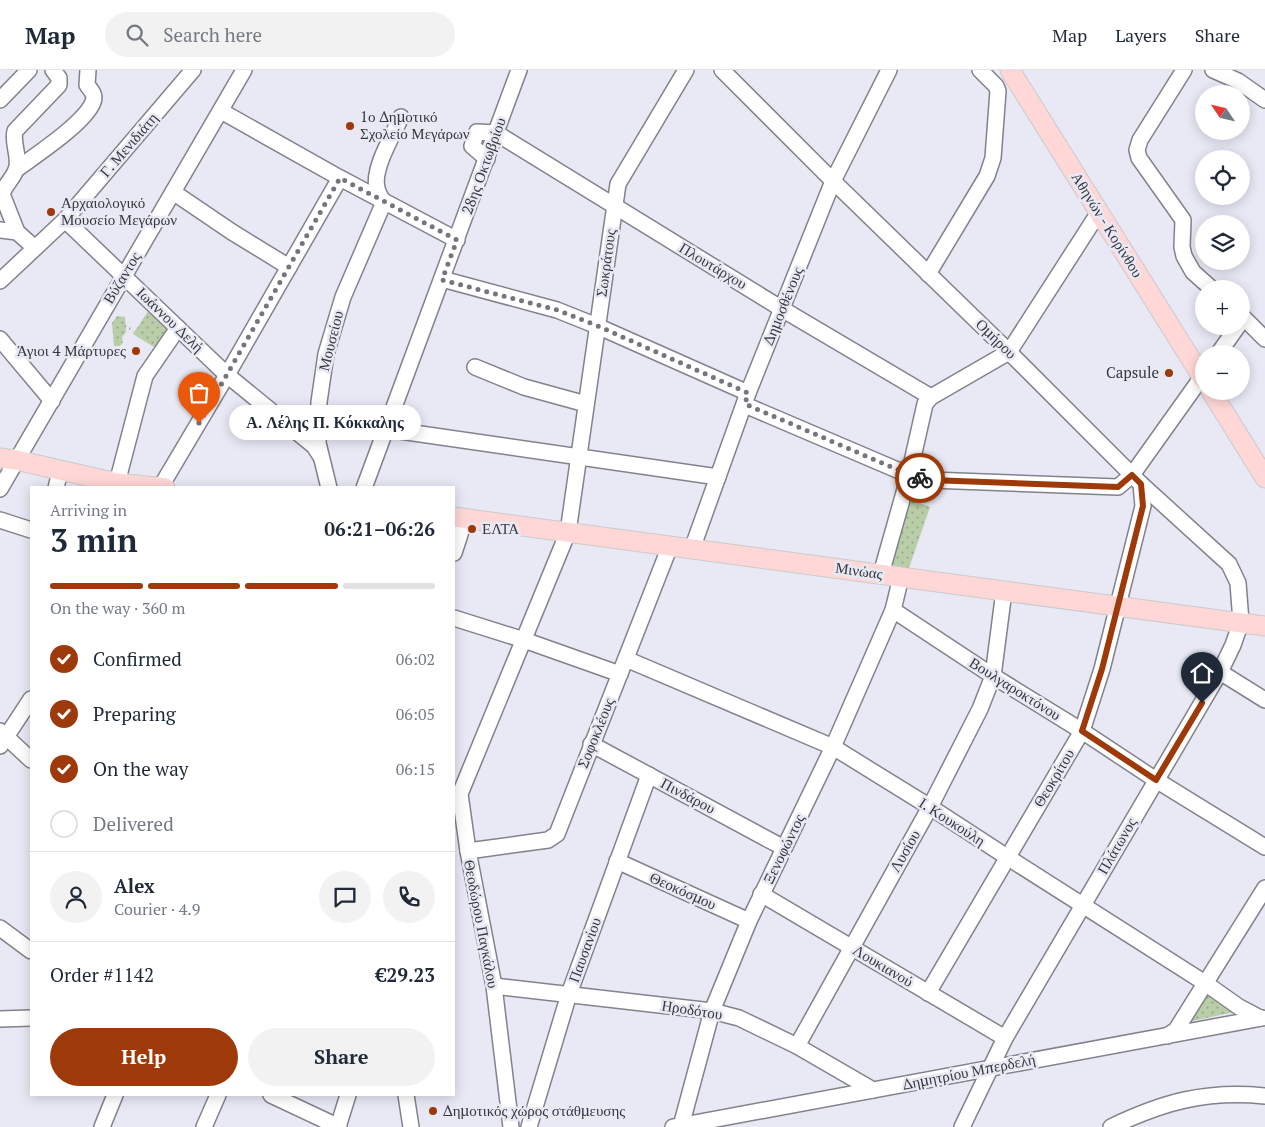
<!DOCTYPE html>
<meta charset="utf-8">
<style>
body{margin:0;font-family:"PT Serif",serif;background:#f2f2f3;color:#1f2937;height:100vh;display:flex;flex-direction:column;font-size:19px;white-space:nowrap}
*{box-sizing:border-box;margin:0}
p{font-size:16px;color:#747a83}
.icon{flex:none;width:28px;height:28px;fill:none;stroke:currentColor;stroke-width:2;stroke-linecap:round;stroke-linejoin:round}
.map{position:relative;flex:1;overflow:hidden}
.details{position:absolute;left:30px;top:416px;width:425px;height:610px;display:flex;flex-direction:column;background:#fff;border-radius:0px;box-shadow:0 2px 12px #0003}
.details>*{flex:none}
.needle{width:32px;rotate:305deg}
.fabs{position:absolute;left:1195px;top:15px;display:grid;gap:10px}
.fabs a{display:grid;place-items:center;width:55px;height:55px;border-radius:50%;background:#fff;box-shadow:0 2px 12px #0003;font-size:25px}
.pin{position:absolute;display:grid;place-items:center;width:42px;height:42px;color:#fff;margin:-51px -21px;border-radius:50% 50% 50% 0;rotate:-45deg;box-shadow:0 0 5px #0007}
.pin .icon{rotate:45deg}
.courier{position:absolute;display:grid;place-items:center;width:50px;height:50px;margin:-25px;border:4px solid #9e3909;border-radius:50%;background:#fff;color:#222;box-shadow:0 1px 6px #0007}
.bubble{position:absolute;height:35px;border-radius:18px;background:#fff;box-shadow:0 2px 12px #0003;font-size:16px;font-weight:700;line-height:35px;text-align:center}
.headline em{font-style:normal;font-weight:700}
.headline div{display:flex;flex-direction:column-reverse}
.headline{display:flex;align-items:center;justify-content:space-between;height:85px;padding:0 20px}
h1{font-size:32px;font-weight:700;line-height:38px}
.bar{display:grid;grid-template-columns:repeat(4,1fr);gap:8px 5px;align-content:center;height:60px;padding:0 20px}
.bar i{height:6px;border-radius:4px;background:#e0e1e3}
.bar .active{background:#9e3909}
.bar p{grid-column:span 4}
.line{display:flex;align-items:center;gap:12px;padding:0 20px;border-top:1px solid #e0e1e3}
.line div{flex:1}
.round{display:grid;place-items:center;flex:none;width:52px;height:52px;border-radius:26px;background:#f2f2f3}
ol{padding:0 20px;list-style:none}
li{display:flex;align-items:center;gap:15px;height:55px}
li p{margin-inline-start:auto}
li .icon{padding:5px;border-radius:50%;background:#9e3909;color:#fff;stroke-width:4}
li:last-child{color:#747a83}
li i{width:28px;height:28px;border:2px solid #e0e1e3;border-radius:50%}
.action{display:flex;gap:10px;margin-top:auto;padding:10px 20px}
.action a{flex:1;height:58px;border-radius:30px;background:#9e3909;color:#fff;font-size:20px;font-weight:700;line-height:58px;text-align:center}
.action a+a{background:#f2f2f3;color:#1f2937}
header{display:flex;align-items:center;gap:30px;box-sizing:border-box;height:70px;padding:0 25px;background:#fff;border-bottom:1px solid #e0e1e3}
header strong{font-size:24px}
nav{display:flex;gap:28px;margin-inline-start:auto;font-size:18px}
.search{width:350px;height:45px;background:#f2f2f3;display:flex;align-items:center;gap:12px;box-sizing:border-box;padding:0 18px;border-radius:28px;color:#747a83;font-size:19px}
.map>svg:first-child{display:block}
.park{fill:url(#park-dots)}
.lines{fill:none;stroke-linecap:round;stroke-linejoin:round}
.minor-casing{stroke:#81828c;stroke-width:18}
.major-casing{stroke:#cbcbcc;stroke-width:21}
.path{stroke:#93949c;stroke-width:2.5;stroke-dasharray:1 4;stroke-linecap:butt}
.minor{stroke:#fff;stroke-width:15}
.major{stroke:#fed7d6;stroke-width:19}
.done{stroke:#75767d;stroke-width:5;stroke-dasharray:0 9}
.route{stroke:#9e3909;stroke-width:6}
.poi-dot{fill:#9e3909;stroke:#e8e9f5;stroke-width:2}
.labels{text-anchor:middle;stroke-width:5;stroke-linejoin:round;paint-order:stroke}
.poi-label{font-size:15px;fill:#37383c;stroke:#e8e9f5;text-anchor:start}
.street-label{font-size:15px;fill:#37383c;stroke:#e8e9f5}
</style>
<header>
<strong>Map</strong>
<div class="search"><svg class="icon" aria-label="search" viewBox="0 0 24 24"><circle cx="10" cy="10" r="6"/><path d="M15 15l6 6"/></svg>Search here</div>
<nav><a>Map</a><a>Layers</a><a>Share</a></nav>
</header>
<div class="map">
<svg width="1265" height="1057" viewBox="0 0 1265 1057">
<defs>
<pattern id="park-dots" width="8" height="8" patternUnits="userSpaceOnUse" patternTransform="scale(1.25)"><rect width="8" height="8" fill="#b9cea8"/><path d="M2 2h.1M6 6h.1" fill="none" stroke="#97a88a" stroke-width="1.8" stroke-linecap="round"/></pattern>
</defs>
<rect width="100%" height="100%" fill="#e8e9f5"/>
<g class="park">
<path d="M149 240 170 259 157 279 133 264Z"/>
<path d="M117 246 125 247 126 262 122 267 123 272 120 276H114L112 253Z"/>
<path d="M911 430 930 437 909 498 889 495Z"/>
<path d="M1207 921 1235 942 1192 951Z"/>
</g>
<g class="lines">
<defs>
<g id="minor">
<path d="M722 0 833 111 1009 282 1141 414 1229 494 1238 513 1241 552 1233 575 1220 602 1005 968 962 1057"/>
<path d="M1184 0 1140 70 1137 80 1139 88 1183 150 1182 177 1184 186 1193 202 1212 219"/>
<path d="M1213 0 1238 11 1265 30"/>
<path d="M0 30 29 0"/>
<path d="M221 41 340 108 457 170"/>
<path d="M487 89 472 76 477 62 496 63 782 239 931 327"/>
<path d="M17 99C36 85 85 53 93 32 96 25 91 20 87 15L88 0"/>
<path d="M173 122 232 162 289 197"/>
<path d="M384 132C381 128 378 123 377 118 372 99 393 65 401 47"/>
<path d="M65 150 227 305 314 376 321 387"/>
<path d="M0 160 17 162 35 178"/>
<path d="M17 162 2 124C5 114 16 106 17 96 19 85 12 72 15 61L59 15V8L53 0"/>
<path d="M928 204 987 106 993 88 998 21 996 16 980 0"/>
<path d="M442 209 557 240 597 256 748 323"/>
<path d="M0 211 65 150 193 0"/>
<path d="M1241 245 1265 269"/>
<path d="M0 269 52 331"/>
<path d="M1218 284 1238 256"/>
<path d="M475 297 524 317 586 334"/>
<path d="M745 335 909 405 930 410 1118 417 1132 405 1204 304"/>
<path d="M386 359 718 407"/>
<path d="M117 413 145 306 178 258"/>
<path d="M56 418 60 401"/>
<path d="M160 418 227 305 340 108"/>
<path d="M329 418 318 373 319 332 326 284 343 227 384 132"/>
<path d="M364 418 519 0"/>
<path d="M0 419 244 0"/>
<path d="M0 450 31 460"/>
<path d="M692 479 748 323 833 111 889 0"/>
<path d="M454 483 465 449"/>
<path d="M881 504 909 405 925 334 931 327 1009 282 1099 142"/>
<path d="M893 540 993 606 1082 661 1156 710 1265 777"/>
<path d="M454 548 524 570 620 604"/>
<path d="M626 589 833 677 930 737 1007 787 1205 913 1239 937 1260 948"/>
<path d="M1220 602 1265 630"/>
<path d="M0 661 31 690"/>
<path d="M591 674 784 778"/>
<path d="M0 676 31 629"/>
<path d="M468 781 548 770 557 764 670 476"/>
<path d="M617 791 749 851"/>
<path d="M761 824 1005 968"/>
<path d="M0 858 31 881"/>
<path d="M494 916 712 941 739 948 797 976 873 1020"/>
<path d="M928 923 1082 661 1102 599 1143 436 1141 414"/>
<path d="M0 949 31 948"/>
<path d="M1167 966 1176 960 1265 818"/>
<path d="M797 976 930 737 980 639 993 606 1004 521"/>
<path d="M271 1025 339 1057"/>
<path d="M406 1025 411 1057"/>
<path d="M681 1056 712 941 749 851 833 677 893 540 901 507"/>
<path d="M102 1057 115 1025"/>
<path d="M204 1057 218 1025"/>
<path d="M338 1057 348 1025"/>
<path d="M511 1057 494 916 468 781 460 724 568 462 618 114 686 0"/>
<path d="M529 1057 569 924 649 705"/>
<path d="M673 1057 1262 948"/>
<path d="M1111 1057C1163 1032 1206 1020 1265 1026"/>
</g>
<g id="major">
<path d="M1010 0 1204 310"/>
<path d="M1211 321 1265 408"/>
<path d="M0 388 16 390 117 413 165 418"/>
<path d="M454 447 1265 556"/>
</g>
</defs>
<use href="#minor" class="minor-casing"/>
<use href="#major" class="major-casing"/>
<path class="path" d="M125 256 134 261"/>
<use href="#minor" class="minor"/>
<use href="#major" class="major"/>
</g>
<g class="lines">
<path class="done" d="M199 353 340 108 457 170 442 210 557 240 598 256 748 323 745 334 910 405 920 408"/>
<path class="route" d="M920 408 930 410 1118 417 1132 405 1141 414 1143 436 1102 599 1082 661 1156 710 1202 633"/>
</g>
<g class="poi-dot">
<circle cx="350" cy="56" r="5"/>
<circle cx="51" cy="142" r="5"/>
<circle cx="136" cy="281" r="5"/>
<circle cx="1169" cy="303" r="5"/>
<circle cx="472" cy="459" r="5"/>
<circle cx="433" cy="1041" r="5"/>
</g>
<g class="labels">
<g class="poi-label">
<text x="360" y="52">1ο Δημοτικό<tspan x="360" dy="17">Σχολείο Μεγάρων</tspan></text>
<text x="61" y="138">Αρχαιολογικό<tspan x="61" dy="17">Μουσείο Μεγάρων</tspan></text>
<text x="126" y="286" text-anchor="end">Άγιοι 4 Μάρτυρες</text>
<text x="1159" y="308" text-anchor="end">Capsule</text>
<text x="482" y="464">ΕΛΤΑ</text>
<text x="443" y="1046">Δημοτικός χώρος στάθμευσης</text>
</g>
<g class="street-label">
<text transform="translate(129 75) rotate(-49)" y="5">Γ. Μενιδιάτη</text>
<text transform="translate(484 96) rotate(-70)" y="5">28ης Οκτωβρίου</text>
<text transform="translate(1107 155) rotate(58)" y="5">Αθηνών - Κορίνθου</text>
<text transform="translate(606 193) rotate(-82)" y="5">Σωκράτους</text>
<text transform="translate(713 196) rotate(31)" y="5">Πλουτάρχου</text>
<text transform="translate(122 208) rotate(-59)" y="5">Βύζαντος</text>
<text transform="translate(783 236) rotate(-68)" y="5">Δημοσθένους</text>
<text transform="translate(170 250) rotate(44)" y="5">Ιωάννου Δελή</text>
<text transform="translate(996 269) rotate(44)" y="5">Ομήρου</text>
<text transform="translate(331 271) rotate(-76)" y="5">Μουσείου</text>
<text transform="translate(859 501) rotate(8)" y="5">Μινώας</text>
<text transform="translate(1015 619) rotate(32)" y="5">Βουλγαροκτόνου</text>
<text transform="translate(596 663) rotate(-68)" y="5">Σοφοκλέους</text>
<text transform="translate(1054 708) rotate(-59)" y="5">Θεοκρίτου</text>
<text transform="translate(688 726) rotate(28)" y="5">Πινδάρου</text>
<text transform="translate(952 752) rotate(33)" y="5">Ι. Κουκούλη</text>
<text transform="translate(1117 776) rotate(-60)" y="5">Πλάτωνος</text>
<text transform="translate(784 779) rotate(-64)" y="5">Ξενοφώντος</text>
<text transform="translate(905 781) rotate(-60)" y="5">Λυσίου</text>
<text transform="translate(683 821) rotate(24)" y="5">Θεοκόσμου</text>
<text transform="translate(481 854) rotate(79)" y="5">Θεοδώρου Παγκάλου</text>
<text transform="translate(585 880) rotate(-70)" y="5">Παυσανίου</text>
<text transform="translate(883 896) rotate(31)" y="5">Λουκιανού</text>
<text transform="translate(692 940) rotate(9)" y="5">Ηροδότου</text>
<text transform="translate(969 1002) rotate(-11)" y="5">Δημητρίου Μπερδελή</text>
</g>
</g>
</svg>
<div class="fabs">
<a><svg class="needle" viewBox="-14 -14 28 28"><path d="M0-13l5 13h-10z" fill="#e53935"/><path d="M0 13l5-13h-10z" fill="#747a83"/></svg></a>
<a><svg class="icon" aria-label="locate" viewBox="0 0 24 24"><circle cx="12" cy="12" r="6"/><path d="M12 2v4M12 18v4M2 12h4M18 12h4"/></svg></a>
<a><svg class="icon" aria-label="layers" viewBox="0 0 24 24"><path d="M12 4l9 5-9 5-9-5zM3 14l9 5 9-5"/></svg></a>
<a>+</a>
<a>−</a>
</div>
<div class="pin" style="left:199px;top:353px;background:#ea580c"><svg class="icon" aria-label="bag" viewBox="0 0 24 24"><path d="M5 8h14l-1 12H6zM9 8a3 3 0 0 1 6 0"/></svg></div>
<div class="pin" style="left:1202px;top:633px;background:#1f2937"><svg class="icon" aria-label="home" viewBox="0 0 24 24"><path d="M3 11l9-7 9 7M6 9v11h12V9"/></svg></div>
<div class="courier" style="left:920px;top:408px"><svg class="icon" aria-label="bike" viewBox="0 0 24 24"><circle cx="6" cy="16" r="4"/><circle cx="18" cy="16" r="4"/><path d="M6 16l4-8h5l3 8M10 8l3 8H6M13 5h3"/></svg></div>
<div class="bubble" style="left:229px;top:335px;width:192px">Α. Λέλης Π. Κόκκαλης</div>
<section class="details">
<div class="headline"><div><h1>3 min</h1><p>Arriving in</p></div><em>06:21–06:26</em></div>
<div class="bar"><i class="active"></i><i class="active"></i><i class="active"></i><i></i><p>On the way · 360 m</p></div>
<ol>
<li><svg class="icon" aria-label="check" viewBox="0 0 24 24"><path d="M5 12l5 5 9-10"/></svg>Confirmed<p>06:02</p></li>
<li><svg class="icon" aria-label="check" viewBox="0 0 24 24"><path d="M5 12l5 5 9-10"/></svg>Preparing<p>06:05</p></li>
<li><svg class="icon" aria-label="check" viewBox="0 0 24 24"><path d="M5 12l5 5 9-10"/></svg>On the way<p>06:15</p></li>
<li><i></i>Delivered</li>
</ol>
<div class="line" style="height:90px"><a class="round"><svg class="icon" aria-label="person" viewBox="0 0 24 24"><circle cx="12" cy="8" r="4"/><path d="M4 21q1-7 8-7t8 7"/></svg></a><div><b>Alex</b><p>Courier · 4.9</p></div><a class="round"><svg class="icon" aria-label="chat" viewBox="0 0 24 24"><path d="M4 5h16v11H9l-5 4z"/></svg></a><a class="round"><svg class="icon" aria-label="phone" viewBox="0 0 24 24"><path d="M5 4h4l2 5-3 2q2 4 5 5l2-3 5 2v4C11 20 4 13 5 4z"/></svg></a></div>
<div class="line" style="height:65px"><div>Order #1142</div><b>€29.23</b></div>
<div class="action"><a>Help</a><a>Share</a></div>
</section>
</div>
